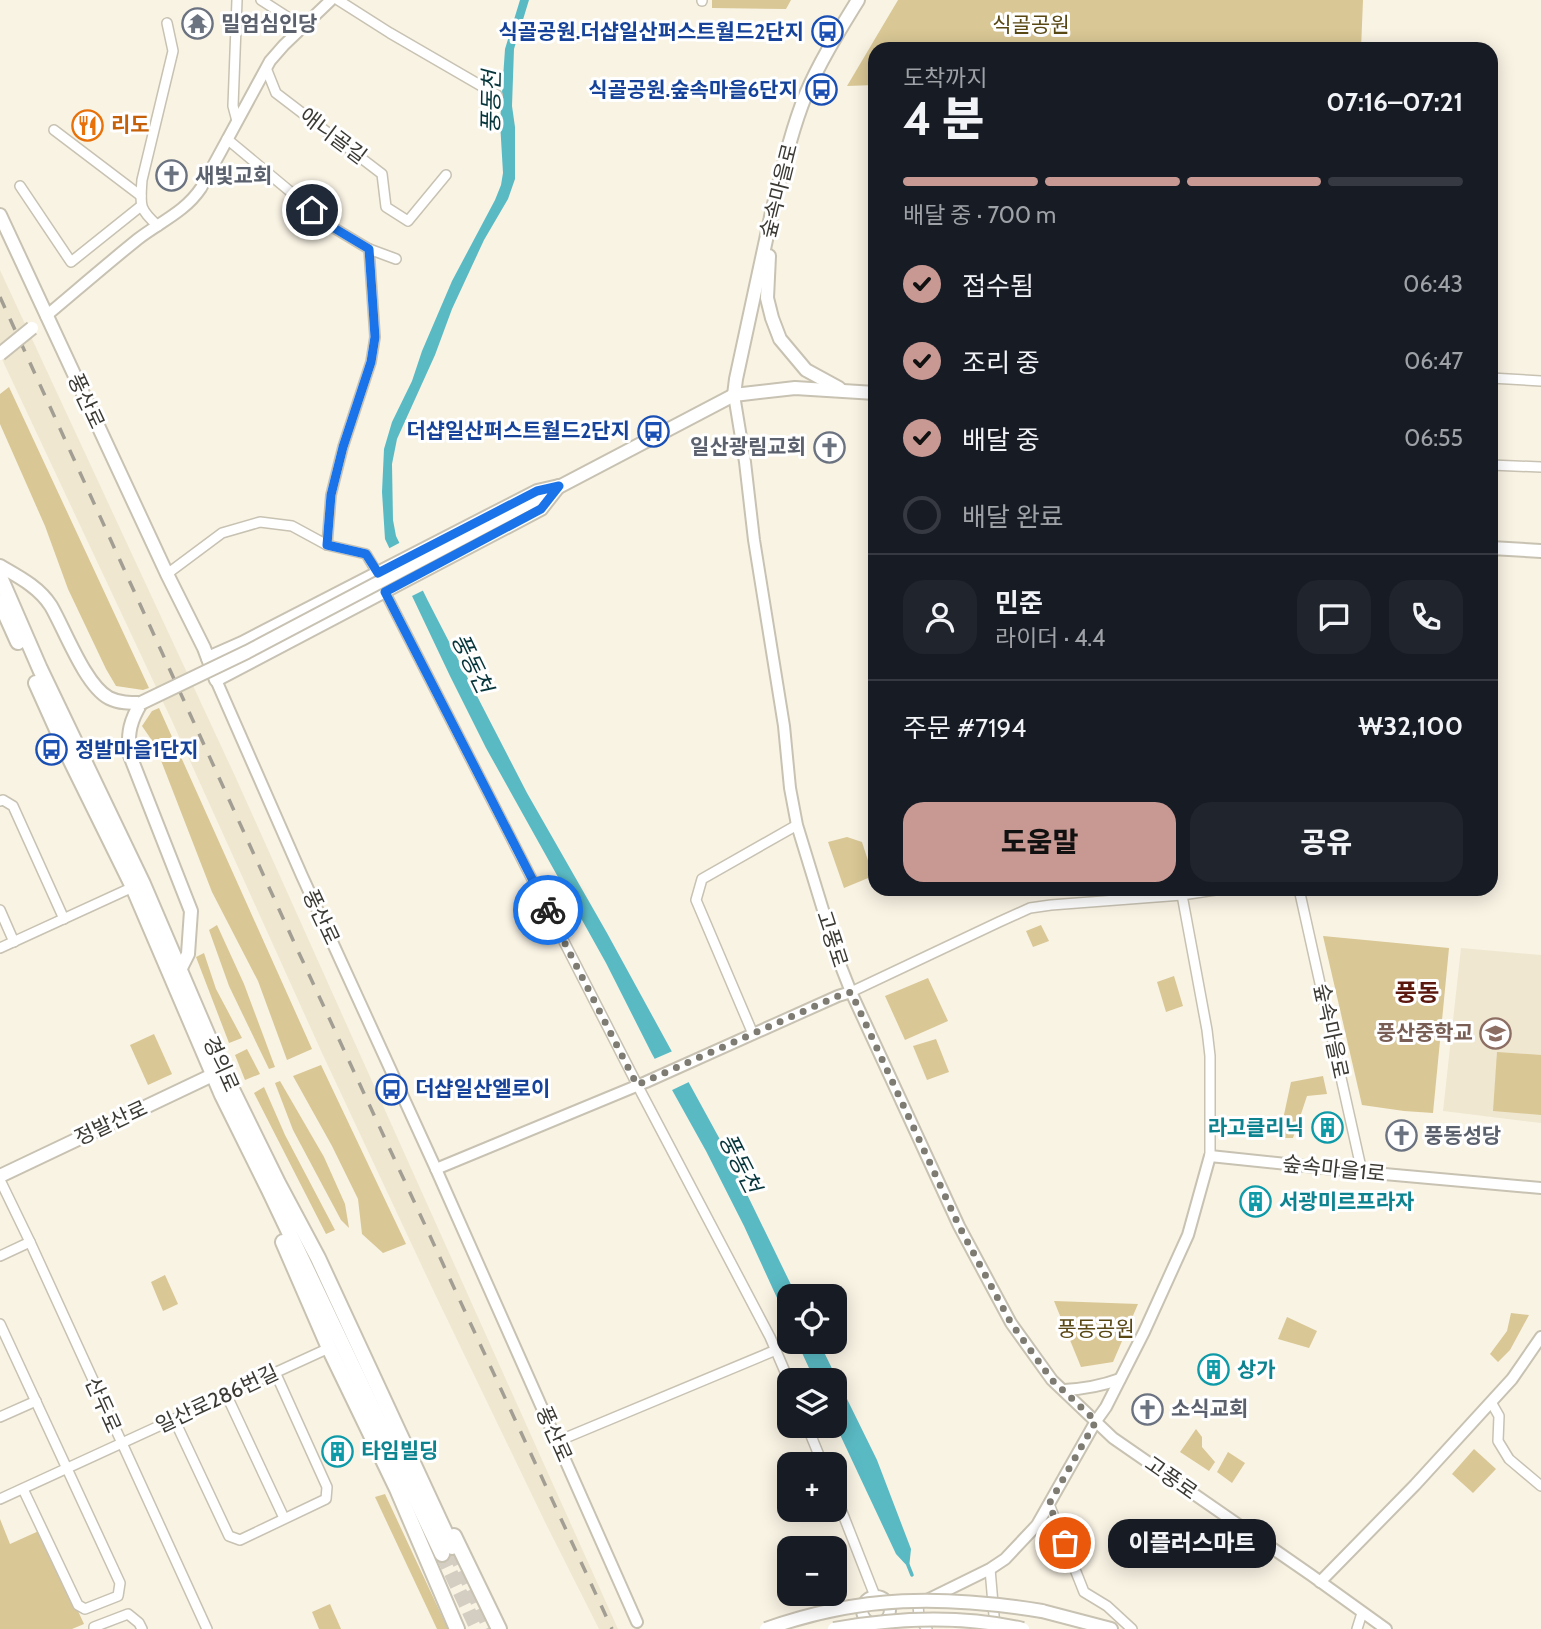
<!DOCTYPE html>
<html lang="ko">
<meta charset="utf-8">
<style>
body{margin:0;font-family:Cabin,"Noto Sans KR",sans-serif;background:#20242c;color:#f1f3f6;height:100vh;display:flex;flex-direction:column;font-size:26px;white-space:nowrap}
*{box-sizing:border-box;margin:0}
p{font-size:23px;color:#9ea1a6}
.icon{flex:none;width:38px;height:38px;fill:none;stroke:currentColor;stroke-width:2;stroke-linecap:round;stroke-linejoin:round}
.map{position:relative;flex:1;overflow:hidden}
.panel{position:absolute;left:868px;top:42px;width:630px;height:854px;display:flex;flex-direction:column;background:#171b24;border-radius:21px;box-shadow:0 4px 18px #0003}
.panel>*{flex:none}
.buttons{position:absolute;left:777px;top:1284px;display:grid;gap:14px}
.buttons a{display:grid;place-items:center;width:70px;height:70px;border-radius:14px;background:#171b24;box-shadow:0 4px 18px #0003;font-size:35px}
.pin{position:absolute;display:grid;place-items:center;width:60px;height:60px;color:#fff;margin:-30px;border:4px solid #fff;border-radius:50%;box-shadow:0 2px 7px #0007}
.courier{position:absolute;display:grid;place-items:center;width:70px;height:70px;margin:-35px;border:5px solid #1a73e8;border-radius:50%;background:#fff;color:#222;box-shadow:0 2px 9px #0007}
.bubble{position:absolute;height:49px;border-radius:21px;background:#171b24;box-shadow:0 4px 18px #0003;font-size:23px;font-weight:800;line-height:49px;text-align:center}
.head em{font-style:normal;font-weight:800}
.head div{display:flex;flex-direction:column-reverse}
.head{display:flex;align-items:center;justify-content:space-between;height:119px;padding:0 35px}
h1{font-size:46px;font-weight:800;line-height:52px}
.bar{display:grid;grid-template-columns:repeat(4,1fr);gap:10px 7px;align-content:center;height:84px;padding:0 35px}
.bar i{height:9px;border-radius:5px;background:#363941}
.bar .on{background:#c89993}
.bar p{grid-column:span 4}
.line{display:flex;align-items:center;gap:18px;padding:0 35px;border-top:2px solid #363941}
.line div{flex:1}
.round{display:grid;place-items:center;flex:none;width:74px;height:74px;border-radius:21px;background:#20242c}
ol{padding:0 35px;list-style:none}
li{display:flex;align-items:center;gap:21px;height:77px}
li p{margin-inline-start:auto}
li .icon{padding:7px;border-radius:50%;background:#c89993;color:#111;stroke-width:4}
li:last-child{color:#9ea1a6}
li i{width:38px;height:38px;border:4px solid #363941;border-radius:50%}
.cta{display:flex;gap:14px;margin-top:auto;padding:14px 35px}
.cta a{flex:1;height:80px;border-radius:21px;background:#c89993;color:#111;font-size:28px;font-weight:800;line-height:80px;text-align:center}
.cta a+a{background:#20242c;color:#f1f3f6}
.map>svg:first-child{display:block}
.built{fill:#efe7d0}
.green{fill:#d9c795}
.water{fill:#5abac4}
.pier{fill:#f9f3e4}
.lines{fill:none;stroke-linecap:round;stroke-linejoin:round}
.stream{stroke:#5abac4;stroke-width:3.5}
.primary-tunnel{stroke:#d3cec1;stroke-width:14;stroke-dasharray:14 7;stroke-linecap:butt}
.minor-casing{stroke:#c8c2b3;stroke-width:12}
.tertiary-casing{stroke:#c8c2b3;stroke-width:14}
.secondary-casing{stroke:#c8c2b3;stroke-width:16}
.primary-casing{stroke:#c8c2b3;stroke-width:18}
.minor{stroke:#fff;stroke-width:9}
.tertiary{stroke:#fff;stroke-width:10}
.secondary{stroke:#fff;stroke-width:12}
.primary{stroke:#fff;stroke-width:14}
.rail{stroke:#a29e93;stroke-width:3.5;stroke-dasharray:12 12;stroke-linecap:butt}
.secondary-bridge-casing{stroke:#c8c2b3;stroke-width:16;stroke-linecap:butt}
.secondary-bridge{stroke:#fff;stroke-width:12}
.done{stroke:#7e7b72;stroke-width:7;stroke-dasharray:0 12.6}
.route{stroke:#1a73e8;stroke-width:9}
.labels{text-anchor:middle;stroke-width:6;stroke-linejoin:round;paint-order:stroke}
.worship-label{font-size:21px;font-weight:bold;fill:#5b616d;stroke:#fff;text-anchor:start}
.park-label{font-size:21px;fill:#594813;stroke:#fff}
.transit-label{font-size:21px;font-weight:bold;fill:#164399;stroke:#fff;text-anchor:end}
.food-label{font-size:21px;font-weight:bold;fill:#c56008;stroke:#fff;text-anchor:start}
.street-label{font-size:21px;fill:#3c3a34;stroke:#fff}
.education-label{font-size:21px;font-weight:bold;fill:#785e54;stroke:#fff;text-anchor:end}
.culture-label{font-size:21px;font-weight:bold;fill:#0d838f;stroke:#fff;text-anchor:start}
.water-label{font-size:23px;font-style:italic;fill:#05353a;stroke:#fff}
.quarter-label{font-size:24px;font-weight:bold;fill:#5b180e;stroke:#fff}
</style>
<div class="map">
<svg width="1541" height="1629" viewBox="0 0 1541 1629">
<rect width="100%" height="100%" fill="#f9f3e4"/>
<g class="built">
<path d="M0 270 235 776 618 1629H599L545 1522 435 1294 322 1053 172 721 0 355Z"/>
<path d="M1461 948 1541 955V1123L1443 1111Z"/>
</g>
<g class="green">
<path d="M712 0H791L786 9 712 8Z"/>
<path d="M898 0H1363L1361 49H875V85L847 86Z"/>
<path d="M9 387 149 688 143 690 116 686 106 669 68 589 45 526 0 424V394Z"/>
<path d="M159 708 312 1049 287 1060 258 981 212 892 155 745 142 726 152 711Z"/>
<path d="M847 837 862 842 873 876 844 888 828 842Z"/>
<path d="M217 925 244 984 275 1067 269 1069 229 986 209 930Z"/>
<path d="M1041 925 1049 941 1033 947 1026 931Z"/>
<path d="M1323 936 1449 948 1433 1113 1404 1111 1362 1105Z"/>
<path d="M204 953 216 989 242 1038 229 1043 196 957Z"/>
<path d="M1174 976 1183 1006 1166 1012 1157 982Z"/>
<path d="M928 978 948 1021 905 1040 885 996Z"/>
<path d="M154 1034 172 1074 148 1085 130 1045Z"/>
<path d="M936 1039 949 1072 927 1080 913 1046Z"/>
<path d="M247 1049 260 1074 245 1080 235 1055Z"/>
<path d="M1497 1052 1541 1055V1115L1493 1111Z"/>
<path d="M321 1065 406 1244 383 1253 362 1234 358 1199 332 1146 293 1076Z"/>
<path d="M1323 1076 1327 1094 1307 1096 1293 1138H1279L1291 1082Z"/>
<path d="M280 1081 324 1157 345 1204 349 1228 341 1220 293 1130 275 1083Z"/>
<path d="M264 1087 285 1135 335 1230 326 1234 254 1093Z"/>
<path d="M1337 1195 1343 1198 1349 1195 1355 1200V1209L1347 1210 1343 1207 1338 1212 1332 1210 1327 1204 1331 1198Z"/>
<path d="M165 1275 178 1304 163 1311 151 1282Z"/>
<path d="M1054 1301 1138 1304 1113 1362 1081 1367Z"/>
<path d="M1511 1313 1529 1315 1510 1350 1498 1362 1490 1354 1507 1331Z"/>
<path d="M1287 1317 1317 1331 1309 1348 1278 1339Z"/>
<path d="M1196 1429 1202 1437V1447L1215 1462 1209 1471 1180 1452Z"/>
<path d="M1474 1449 1496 1469 1473 1493 1452 1474Z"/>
<path d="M1228 1452 1245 1463 1232 1483 1217 1472Z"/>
<path d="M385 1494 448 1629H437L375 1497Z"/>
<path d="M0 1519 10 1544 41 1530 84 1624 72 1629H0Z"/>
<path d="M330 1604 341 1629H319L312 1612Z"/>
</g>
<g class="water">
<path d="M520 0H529L514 49 512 106 515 127V179L508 199 484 240 452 309 435 355 397 439 392 464 393 520 396 536 428 601 527 793 607 933 723 1145 797 1297H789V1324L744 1226 706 1151 652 1054 606 963 486 748 450 676 385 539 382 492 384 449 392 422 412 381 422 351 452 281 495 200 501 185 503 173 500 122 505 49Z"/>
<path d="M797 1342H819L877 1460 911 1549 909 1568 896 1554 835 1424V1381H815Z"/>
</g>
<g class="pier">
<path d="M403 541 426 589 408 598 386 550Z"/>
<path d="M675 1050 691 1081 670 1091 652 1060Z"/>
</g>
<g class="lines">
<path class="stream" d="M908 1565 912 1575"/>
<g class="primary-tunnel">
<path d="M454 1551 490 1629"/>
<path d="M442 1554 477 1629"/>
</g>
<defs>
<g id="minor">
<path d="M261 0 303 27"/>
<path d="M338 0 390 33 497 95"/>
<path d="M702 1V0"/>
<path d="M266 68 276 93 382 174 386 207 408 221 446 175"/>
<path d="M237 121 233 106 237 0"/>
<path d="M54 130 141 196"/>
<path d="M227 139 334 228 369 249 375 337 371 362 343 447 331 495 327 545"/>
<path d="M20 186 71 262 141 206"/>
<path d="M158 226C139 209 140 206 142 180L173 51 167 23"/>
<path d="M369 249 396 259"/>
<path d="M1491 378 1541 381"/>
<path d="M1491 465 1541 467"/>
<path d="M167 574 222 533 260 522 292 526 327 545 366 554 378 574"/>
<path d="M385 592 642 1094 770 1337 789 1381"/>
<path d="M0 801 3 800 13 806 64 919"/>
<path d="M1299 889 1362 1172"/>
<path d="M0 910 14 942"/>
<path d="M0 948 133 887"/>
<path d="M851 992 999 922 1030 908 1051 905 1182 895"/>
<path d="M753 1034 696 900 702 879 797 825"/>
<path d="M1210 1156V1056L1207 1030 1182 895 1222 889"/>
<path d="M0 1180 30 1242 207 1629"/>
<path d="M0 1256 30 1242"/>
<path d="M0 1324 120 1583 118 1596 85 1609 78 1605 23 1489"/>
<path d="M226 1394 284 1518"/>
<path d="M1491 1402 1499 1416 1498 1441 1509 1459 1541 1486"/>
<path d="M0 1417 36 1401"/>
<path d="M174 1419 229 1536 240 1540 326 1499 327 1487 275 1372"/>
<path d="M807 1426 823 1465"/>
<path d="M558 1441 776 1350"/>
<path d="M835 1494 875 1596"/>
<path d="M0 1499 329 1348"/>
<path d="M1049 1504 1084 1592 1107 1606 1132 1629"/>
<path d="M990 1569 995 1627"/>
<path d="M918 1604 919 1618 927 1629"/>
<path d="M94 1629V1627L128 1614 139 1623 142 1629"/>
<path d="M1357 1629 1362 1613"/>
</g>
<g id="tertiary">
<path d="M46 316C77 290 107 264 138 239 160 222 185 212 201 188L270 61 284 45 331 0"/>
<path d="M734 395 745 462 754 540 784 726 790 788 797 825 838 959 851 992 959 1226 1011 1323 1052 1380 1113 1438 1311 1575 1386 1629"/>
<path d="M216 680 302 876 436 1169 637 1622"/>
<path d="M436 1169 646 1082 838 996 851 992"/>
<path d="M1064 1390C1084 1389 1101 1386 1120 1379"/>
<path d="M1320 1582 1415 1485 1512 1379 1541 1337"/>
<circle cx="876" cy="1610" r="14"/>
<path d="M925 1601 990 1569 1005 1559 1037 1525 1096 1421 1106 1407 1144 1332 1188 1235 1210 1156 1362 1172 1541 1188"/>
</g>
<g id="secondary">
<path d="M0 215 167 574 204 648 216 680 541 509 559 486"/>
<path d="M769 256 767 298 772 318 780 339 806 370 839 388"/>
<path d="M734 395 736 379C748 323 760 268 772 212 782 172 791 131 806 94 820 61 839 31 858 0"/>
<path d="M553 490 734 395 795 388 875 393"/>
<path d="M1491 548 1541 551"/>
<path d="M0 566C19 577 39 587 51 606 65 630 85 685 109 698 119 703 130 703 141 703"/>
<path d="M208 658 242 643 537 491 559 486"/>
<path d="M141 703C130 721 128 732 129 753L191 911 188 954 180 970"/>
<path d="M0 1176 221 1071"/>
<path d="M1042 1611 1111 1629"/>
</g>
<g id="primary">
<path d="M0 577 40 669 143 884 223 1071 278 1183 318 1258 452 1547"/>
<path d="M0 602 18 642"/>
<path d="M36 683 71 761 133 887 222 1095 269 1190 442 1554"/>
<path d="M283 1242 329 1348 397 1489 457 1629"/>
<path d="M454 1536 499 1629"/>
</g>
</defs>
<use href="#minor" class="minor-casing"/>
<use href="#tertiary" class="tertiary-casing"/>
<use href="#secondary" class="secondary-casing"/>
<use href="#primary" class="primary-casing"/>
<use href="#minor" class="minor"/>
<use href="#tertiary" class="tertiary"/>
<use href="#secondary" class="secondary"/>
<use href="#primary" class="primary"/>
<path class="rail" d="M0 297 293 940 612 1629"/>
<defs>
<g id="secondary-bridge">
<path d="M0 354 32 328"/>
<path d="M141 703 247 652 539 498"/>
<path d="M766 1629C861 1595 943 1595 1042 1611"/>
<path d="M834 1629C895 1618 961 1615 1023 1629"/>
</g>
</defs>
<use href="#secondary-bridge" class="secondary-bridge-casing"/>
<use href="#secondary-bridge" class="secondary-bridge"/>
</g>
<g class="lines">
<path class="done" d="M548 910 637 1085 838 996 851 992 959 1226 1011 1323 1052 1380 1096 1421 1049 1504 1065 1543"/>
<path class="route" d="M312 210 334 228 369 249 375 337 371 362 343 447 331 495 327 545 366 554 378 573 537 491 559 486 541 509 385 592 548 910"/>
</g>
<defs>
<symbol id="temple-ring" viewBox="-11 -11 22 22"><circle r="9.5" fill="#fff" stroke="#6b7280" stroke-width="1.5"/><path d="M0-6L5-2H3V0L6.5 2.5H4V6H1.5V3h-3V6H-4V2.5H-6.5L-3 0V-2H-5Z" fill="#6b7280"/></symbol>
<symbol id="bus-ring" viewBox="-11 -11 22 22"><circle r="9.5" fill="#fff" stroke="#1a4fb4" stroke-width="1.5"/><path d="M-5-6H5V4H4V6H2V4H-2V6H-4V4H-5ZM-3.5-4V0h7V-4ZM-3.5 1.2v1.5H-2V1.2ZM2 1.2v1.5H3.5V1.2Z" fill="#1a4fb4"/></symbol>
<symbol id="restaurant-ring" viewBox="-11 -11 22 22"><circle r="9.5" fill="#fff" stroke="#e8710a" stroke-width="1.5"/><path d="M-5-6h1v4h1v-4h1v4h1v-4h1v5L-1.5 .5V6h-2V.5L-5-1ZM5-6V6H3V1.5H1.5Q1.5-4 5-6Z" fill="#e8710a"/></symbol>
<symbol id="church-ring" viewBox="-11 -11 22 22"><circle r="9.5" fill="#fff" stroke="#6b7280" stroke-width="1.5"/><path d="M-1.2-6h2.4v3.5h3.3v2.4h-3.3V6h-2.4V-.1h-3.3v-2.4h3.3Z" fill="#6b7280"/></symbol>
<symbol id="school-ring" viewBox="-11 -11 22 22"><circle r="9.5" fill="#fff" stroke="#8d6e63" stroke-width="1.5"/><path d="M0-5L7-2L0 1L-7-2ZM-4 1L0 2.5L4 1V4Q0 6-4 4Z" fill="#8d6e63"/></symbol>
<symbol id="building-ring" viewBox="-11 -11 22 22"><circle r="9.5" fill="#fff" stroke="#0f9aa8" stroke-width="1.5"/><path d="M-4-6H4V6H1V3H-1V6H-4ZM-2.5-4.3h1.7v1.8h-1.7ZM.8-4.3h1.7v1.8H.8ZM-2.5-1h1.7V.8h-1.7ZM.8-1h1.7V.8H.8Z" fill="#0f9aa8"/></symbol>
</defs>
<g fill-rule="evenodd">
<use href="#temple-ring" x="180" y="6" width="35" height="35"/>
<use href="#bus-ring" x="810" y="14" width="35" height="35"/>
<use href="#bus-ring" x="804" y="72" width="35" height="35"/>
<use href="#restaurant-ring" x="70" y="108" width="35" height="35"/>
<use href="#church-ring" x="154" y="158" width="35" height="35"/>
<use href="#bus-ring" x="636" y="414" width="35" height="35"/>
<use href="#church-ring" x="812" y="430" width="35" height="35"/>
<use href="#bus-ring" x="34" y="732" width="35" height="35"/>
<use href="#school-ring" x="1478" y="1016" width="35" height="35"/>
<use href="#bus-ring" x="374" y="1072" width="35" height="35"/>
<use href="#building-ring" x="1310" y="1110" width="35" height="35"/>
<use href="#church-ring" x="1384" y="1118" width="35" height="35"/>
<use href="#building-ring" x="1238" y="1184" width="35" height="35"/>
<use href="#building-ring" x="1196" y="1352" width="35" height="35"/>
<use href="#church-ring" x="1130" y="1392" width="35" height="35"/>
<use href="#building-ring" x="320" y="1434" width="35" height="35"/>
</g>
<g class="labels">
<g class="worship-label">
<text x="221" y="31">밀엄심인당</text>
<text x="195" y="183">새빛교회</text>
<text x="806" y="454" text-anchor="end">일산광림교회</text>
<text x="1424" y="1143">풍동성당</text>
<text x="1171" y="1416">소식교회</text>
</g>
<g class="park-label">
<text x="1031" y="32">식골공원</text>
<text x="1096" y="1336">풍동공원</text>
</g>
<g class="transit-label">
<text x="804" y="39">식골공원.더샵일산퍼스트월드2단지</text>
<text x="798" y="97">식골공원.숲속마을6단지</text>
<text x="630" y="438">더샵일산퍼스트월드2단지</text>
<text x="75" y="757" text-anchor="start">정발마을1단지</text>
<text x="415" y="1096" text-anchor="start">더샵일산엘로이</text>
</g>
<g class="food-label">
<text x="111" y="132">리도</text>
</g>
<g class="street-label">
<text transform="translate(333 136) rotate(37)" y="7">애니골길</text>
<text transform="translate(779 191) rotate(-76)" y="7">숲속마을로</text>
<text transform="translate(86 401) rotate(65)" y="7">풍산로</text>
<text transform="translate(321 917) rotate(65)" y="7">풍산로</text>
<text transform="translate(832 939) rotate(72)" y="7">고풍로</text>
<text transform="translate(1331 1031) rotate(78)" y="7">숲속마을로</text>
<text transform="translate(221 1064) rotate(66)" y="7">경의로</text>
<text transform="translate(111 1123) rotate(-25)" y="7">정발산로</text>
<text transform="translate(1334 1169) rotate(6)" y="7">숲속마을1로</text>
<text transform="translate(217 1399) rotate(-25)" y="7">일산로286번길</text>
<text transform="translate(103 1405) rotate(66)" y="7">산두로</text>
<text transform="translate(554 1434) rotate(66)" y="7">풍산로</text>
<text transform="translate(1171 1478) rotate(35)" y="7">고풍로</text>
</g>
<g class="education-label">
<text x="1473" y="1040">풍산중학교</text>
</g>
<g class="culture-label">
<text x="1304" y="1135" text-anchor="end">라고클리닉</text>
<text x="1279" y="1209">서광미르프라자</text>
<text x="1237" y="1377">상가</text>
<text x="361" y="1458">타임빌딩</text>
</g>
<g class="water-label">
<text transform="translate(491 102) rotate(-89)" y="8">풍동천</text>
<text transform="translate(472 663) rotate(64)" y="8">풍동천</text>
<text transform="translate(740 1163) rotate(63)" y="8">풍동천</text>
</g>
<g class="quarter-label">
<text x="1417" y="1001">풍동</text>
</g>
</g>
</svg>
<div class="buttons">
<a><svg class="icon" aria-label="locate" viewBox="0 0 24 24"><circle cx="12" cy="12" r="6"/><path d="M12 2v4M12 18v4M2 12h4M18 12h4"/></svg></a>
<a><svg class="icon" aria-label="layers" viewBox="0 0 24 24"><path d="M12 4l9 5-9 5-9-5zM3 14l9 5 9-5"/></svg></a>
<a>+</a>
<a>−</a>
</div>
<div class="pin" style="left:1065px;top:1543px;background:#ea580c"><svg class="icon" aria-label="bag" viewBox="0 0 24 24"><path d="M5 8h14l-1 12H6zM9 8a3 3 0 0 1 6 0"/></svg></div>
<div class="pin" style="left:312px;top:210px;background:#1f2937"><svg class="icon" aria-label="home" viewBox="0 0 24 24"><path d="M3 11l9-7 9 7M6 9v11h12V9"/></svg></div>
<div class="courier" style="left:548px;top:910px"><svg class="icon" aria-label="bike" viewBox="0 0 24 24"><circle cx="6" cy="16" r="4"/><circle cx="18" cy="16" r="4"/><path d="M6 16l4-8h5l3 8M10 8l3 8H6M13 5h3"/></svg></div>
<div class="bubble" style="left:1108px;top:1519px;width:168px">이플러스마트</div>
<section class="panel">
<div class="head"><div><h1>4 분</h1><p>도착까지</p></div><em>07:16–07:21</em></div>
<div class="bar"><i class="on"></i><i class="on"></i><i class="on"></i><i></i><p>배달 중 · 700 m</p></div>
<ol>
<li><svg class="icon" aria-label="check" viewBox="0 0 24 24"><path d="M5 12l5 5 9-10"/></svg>접수됨<p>06:43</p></li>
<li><svg class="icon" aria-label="check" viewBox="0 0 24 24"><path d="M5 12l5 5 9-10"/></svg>조리 중<p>06:47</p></li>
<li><svg class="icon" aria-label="check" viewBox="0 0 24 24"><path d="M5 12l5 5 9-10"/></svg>배달 중<p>06:55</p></li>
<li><i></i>배달 완료</li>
</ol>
<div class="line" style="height:126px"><a class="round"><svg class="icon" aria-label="person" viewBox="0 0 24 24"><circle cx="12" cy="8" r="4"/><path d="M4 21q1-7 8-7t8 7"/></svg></a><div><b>민준</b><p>라이더 · 4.4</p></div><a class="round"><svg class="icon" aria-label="chat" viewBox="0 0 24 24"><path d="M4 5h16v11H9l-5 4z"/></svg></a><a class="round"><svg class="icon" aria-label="phone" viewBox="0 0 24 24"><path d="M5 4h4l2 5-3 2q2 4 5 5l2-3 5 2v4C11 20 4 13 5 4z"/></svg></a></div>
<div class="line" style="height:91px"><div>주문 #7194</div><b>₩32,100</b></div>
<div class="cta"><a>도움말</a><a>공유</a></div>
</section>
</div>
